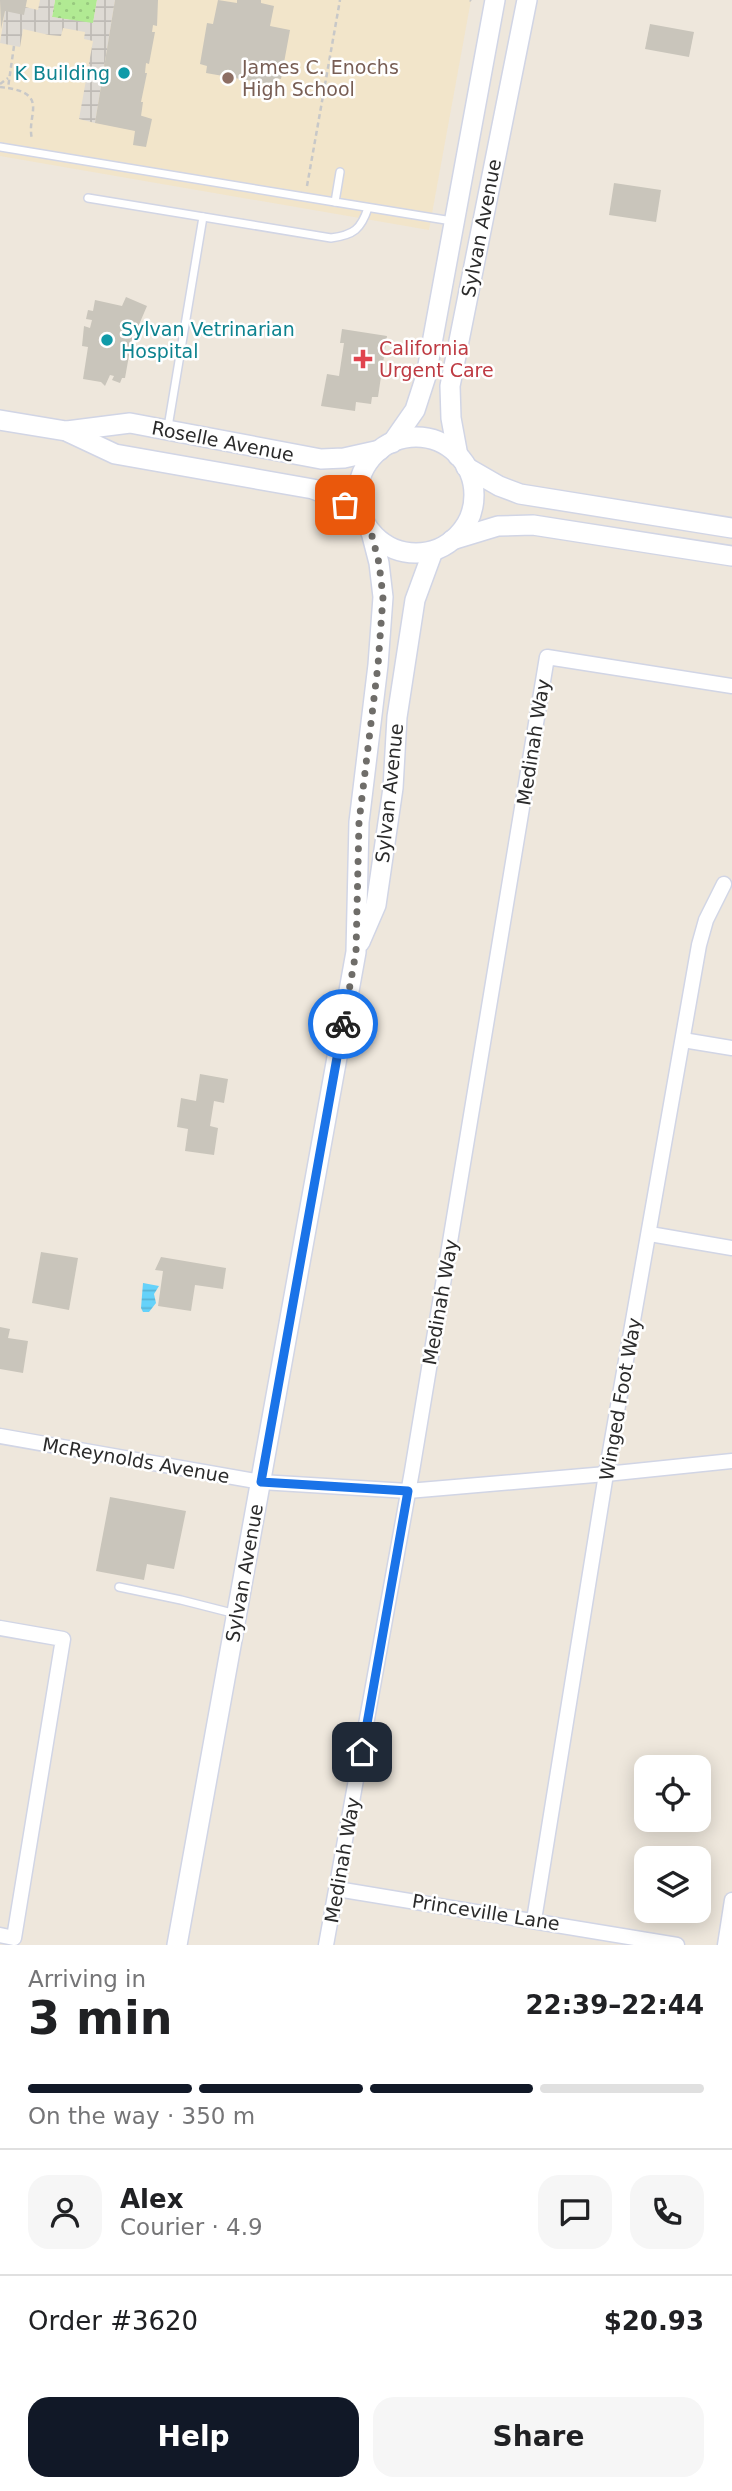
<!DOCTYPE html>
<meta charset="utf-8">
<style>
body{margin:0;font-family:"DejaVu Sans",sans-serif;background:#f6f6f6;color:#202124;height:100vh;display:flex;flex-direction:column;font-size:26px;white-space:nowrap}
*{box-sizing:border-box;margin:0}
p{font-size:23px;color:#757577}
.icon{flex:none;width:38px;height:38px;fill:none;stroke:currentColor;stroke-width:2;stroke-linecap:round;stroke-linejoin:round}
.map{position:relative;height:1945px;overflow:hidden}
.drawer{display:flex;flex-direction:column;background:#fff;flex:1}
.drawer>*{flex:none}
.controls{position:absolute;left:634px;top:1755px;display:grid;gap:14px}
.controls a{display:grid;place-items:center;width:77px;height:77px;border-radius:14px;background:#fff;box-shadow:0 4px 18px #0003;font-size:35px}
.pin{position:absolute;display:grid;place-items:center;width:60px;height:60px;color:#fff;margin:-30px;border-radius:14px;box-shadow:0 4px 10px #0006}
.courier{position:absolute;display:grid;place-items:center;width:70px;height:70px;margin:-35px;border:5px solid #1a73e8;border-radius:50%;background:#fff;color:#222;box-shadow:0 2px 9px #0007}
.head em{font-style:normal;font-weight:600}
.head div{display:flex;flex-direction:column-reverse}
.head{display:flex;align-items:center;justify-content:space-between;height:119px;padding:0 28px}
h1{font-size:46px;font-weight:600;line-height:52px}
.bar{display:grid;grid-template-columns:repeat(4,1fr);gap:10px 7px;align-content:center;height:84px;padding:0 28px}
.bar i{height:9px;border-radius:5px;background:#e0e0e0}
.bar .on{background:#111827}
.bar p{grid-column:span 4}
.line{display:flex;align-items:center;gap:18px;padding:0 28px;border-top:2px solid #e0e0e0}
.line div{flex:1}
.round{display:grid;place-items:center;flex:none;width:74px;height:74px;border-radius:21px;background:#f6f6f6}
.action{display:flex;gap:14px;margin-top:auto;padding:14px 28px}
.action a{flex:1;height:80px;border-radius:21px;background:#111827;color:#fff;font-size:28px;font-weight:600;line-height:80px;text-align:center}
.action a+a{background:#f6f6f6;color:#202124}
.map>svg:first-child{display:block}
.education{fill:#f2e5ca}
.grass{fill:url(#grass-dots)}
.plaza{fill:url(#plaza-grid)}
.water{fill:url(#water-rules)}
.building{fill:#c9c5bb}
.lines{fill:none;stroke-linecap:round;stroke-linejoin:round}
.lane-casing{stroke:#d1d5e5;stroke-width:10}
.street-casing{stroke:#d1d5e5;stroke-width:17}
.secondary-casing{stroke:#d1d5e5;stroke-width:22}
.path{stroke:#c8c8c8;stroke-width:2.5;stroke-dasharray:5 3.5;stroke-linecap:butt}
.lane{stroke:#fff;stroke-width:7}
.street{stroke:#fff;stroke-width:14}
.secondary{stroke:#fff;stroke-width:19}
.done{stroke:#6f6d69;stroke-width:7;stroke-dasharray:0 12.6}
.route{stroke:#1a73e8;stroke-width:9}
.culture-dot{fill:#0f9aa8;stroke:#fff;stroke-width:2.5}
.education-dot{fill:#8d6e63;stroke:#fff;stroke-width:2.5}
.health-dot{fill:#e0444e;stroke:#fff;stroke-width:2.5}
.labels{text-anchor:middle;stroke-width:5;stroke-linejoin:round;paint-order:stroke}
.education-label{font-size:19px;fill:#785e54;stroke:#fff;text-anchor:start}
.culture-label{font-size:19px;fill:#0d838f;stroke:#fff;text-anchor:end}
.street-label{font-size:19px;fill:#2b2b2b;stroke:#fff}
.health-label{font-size:19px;fill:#be3a42;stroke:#fff;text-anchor:start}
</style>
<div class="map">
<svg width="732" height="1945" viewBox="0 0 732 1945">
<defs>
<pattern id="grass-dots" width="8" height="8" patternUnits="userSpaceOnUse" patternTransform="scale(1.75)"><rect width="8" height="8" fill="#b1ea93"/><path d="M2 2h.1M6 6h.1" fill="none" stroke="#98c97f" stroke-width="1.8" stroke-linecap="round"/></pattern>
<pattern id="plaza-grid" width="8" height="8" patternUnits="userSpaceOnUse" patternTransform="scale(1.75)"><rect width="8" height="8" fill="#dedad4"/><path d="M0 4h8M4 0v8" fill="none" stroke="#bfbbb6"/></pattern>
<pattern id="water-rules" width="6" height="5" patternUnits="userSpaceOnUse" patternTransform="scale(1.75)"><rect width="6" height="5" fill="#65d2fa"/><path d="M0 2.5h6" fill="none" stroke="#58b4d6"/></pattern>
</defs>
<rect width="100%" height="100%" fill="#eee7dc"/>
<path class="education" d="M0 0H471L429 230 0 156Z"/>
<path class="grass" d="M55 0H97L93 24 52 17Z"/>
<path class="plaza" d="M40 0H55L52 17 93 23 97 0H115L95 123 79 119 93 41 84 39 85 32 63 28 61 36 49 35 23 29 20 47 0 43 5 11 25 7 38 10Z"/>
<path class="water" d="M143 1283 159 1286 154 1294 156 1303 149 1312H143L141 1308Z"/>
<g class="building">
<path d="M0 0H27L24 15 5 11 1 29Z"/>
<path d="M115 0H158L157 26 153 25 152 32H155L149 64 146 63 145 73H147L141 102H143L141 116 139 115 152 119 146 147 133 145 135 131 95 123Z"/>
<path d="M218 0 237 3V0H261V3L274 6 270 26 290 30 281 79 275 78 274 85 206 73 207 66 200 64 207 23 213 24Z"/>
<path d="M650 24 694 32 689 57 645 49Z"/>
<path d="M614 183 661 190 656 222 609 215Z"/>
<path d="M126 297 147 306 135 334 133 333 125 378H122L120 383 112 380 114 376 110 375 105 386 101 382 83 379 88 347 82 346 84 326 90 328 92 320 86 319 88 310 93 311 95 300 122 306Z"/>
<path d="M342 329 387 336 378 397H372L371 404 356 402 355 411 321 406 327 374 339 376 344 343H340Z"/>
<path d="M200 1074 228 1079 224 1103 214 1101 210 1126 218 1128 214 1155 185 1151 188 1129 177 1127 181 1098 196 1101Z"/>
<path d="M41 1252 78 1258 69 1310 32 1303Z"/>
<path d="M161 1257 226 1268 223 1289 195 1285 191 1311 158 1306 163 1271 155 1270Z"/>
<path d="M0 1327 10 1329 8 1338 28 1341 23 1373 0 1369Z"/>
<path d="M110 1497 186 1511 174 1569 147 1564 144 1580 96 1571Z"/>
</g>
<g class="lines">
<defs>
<g id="lane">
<path d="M0 147 335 202"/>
<path d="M340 172 335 202 452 221"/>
<path d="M88 198 331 238C354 235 361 229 368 208"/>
<path d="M168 427 203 217"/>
<path d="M119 1587 181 1600 236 1614"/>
</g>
<g id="street">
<path d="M683 1040 732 1048"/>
<path d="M650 1234 732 1248"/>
<path d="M0 1436 261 1482 408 1491 606 1474 732 1461"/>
<path d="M0 1628 63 1639 14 1938 0 1935"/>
<path d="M337 1889 677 1945"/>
<path d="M534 1920 606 1474 699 945 706 920 724 884"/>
<path d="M326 1945 412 1471 547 657 732 686"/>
<path d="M725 1945 732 1900"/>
</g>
<g id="secondary">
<path d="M0 420 66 431 115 454 313 489 334 497 363 519"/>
<path d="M67 431 130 423 321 459 344 458 380 450"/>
<circle cx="416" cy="495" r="58"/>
<path d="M392 443 415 410 426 376 495 0"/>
<path d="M458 456 451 418 450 386 527 0"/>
<path d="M466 467 499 486 520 494 732 528"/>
<path d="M452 540 498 526 533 525 732 556"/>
<path d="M360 942 376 905 393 788 397 717 415 600 433 551"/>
<path d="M177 1945 356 952 359 822 378 665 383 597 379 563 371 532"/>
</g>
</defs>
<use href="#lane" class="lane-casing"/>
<use href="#street" class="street-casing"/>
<use href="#secondary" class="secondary-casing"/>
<g class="path">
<path d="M470 0 471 1"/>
<path d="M14 46 8 88C49 95 26 115 32 139"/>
<path d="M0 84 8 78"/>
<path d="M0 87 8 88"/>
<path d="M307 186 340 0"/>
</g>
<use href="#lane" class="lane"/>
<use href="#street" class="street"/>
<use href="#secondary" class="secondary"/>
</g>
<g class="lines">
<path class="done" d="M343 1024 356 952 359 822 378 665 383 597 379 563 371 532 363 519 345 505"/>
<path class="route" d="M343 1024 261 1482 408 1491 362 1752"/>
</g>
<g class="culture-dot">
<circle cx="124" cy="73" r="7"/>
<circle cx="107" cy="340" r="7"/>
</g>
<circle class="education-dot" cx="228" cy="78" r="7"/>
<path class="health-dot" d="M359.5 348.5h7v7h7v7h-7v7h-7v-7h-7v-7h7z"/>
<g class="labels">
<g class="education-label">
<text x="242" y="74">James C. Enochs<tspan x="242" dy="22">High School</tspan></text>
</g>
<g class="culture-label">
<text x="110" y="80">K Building</text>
<text x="121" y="336" text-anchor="start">Sylvan Vetrinarian<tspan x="121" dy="22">Hospital</tspan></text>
</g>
<g class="street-label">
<text transform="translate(481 228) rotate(-79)" y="7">Sylvan Avenue</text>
<text transform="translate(223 441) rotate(11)" y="7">Roselle Avenue</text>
<text transform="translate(533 742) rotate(-81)" y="7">Medinah Way</text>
<text transform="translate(389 793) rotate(-84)" y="7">Sylvan Avenue</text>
<text transform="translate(440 1302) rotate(-80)" y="7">Medinah Way</text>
<text transform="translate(620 1399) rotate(-80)" y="7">Winged Foot Way</text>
<text transform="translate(136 1460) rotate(10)" y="7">McReynolds Avenue</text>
<text transform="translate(244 1573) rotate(-80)" y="7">Sylvan Avenue</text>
<text transform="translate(342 1860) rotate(-80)" y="7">Medinah Way</text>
<text transform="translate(486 1912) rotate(9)" y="7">Princeville Lane</text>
</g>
<g class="health-label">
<text x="379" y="355">California<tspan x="379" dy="22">Urgent Care</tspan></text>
</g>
</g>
</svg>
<div class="controls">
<a><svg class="icon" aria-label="locate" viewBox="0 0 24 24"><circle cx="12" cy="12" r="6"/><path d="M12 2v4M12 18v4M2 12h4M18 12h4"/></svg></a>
<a><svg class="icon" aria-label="layers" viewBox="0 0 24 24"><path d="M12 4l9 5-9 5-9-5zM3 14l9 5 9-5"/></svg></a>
</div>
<div class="pin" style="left:345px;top:505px;background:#ea580c"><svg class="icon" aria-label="bag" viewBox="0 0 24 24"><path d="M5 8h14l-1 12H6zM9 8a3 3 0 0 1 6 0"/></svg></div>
<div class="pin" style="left:362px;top:1752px;background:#1f2937"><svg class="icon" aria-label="home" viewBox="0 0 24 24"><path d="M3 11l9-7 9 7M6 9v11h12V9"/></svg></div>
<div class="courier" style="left:343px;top:1024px"><svg class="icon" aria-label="bike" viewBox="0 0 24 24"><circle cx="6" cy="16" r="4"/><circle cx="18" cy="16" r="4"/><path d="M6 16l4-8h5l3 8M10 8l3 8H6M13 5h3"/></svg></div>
</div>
<section class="drawer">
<div class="head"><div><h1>3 min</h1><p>Arriving in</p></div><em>22:39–22:44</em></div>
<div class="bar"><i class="on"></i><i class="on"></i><i class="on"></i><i></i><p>On the way · 350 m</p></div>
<div class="line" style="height:126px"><a class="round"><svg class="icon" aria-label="person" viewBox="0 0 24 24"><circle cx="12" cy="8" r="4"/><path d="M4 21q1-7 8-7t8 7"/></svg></a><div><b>Alex</b><p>Courier · 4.9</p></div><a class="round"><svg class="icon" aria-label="chat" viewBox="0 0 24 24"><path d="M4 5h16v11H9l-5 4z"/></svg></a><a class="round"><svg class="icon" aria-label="phone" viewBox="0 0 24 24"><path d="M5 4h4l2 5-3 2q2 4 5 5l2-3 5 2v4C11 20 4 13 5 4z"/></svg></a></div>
<div class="line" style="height:91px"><div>Order #3620</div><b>$20.93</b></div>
<div class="action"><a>Help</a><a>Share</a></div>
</section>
